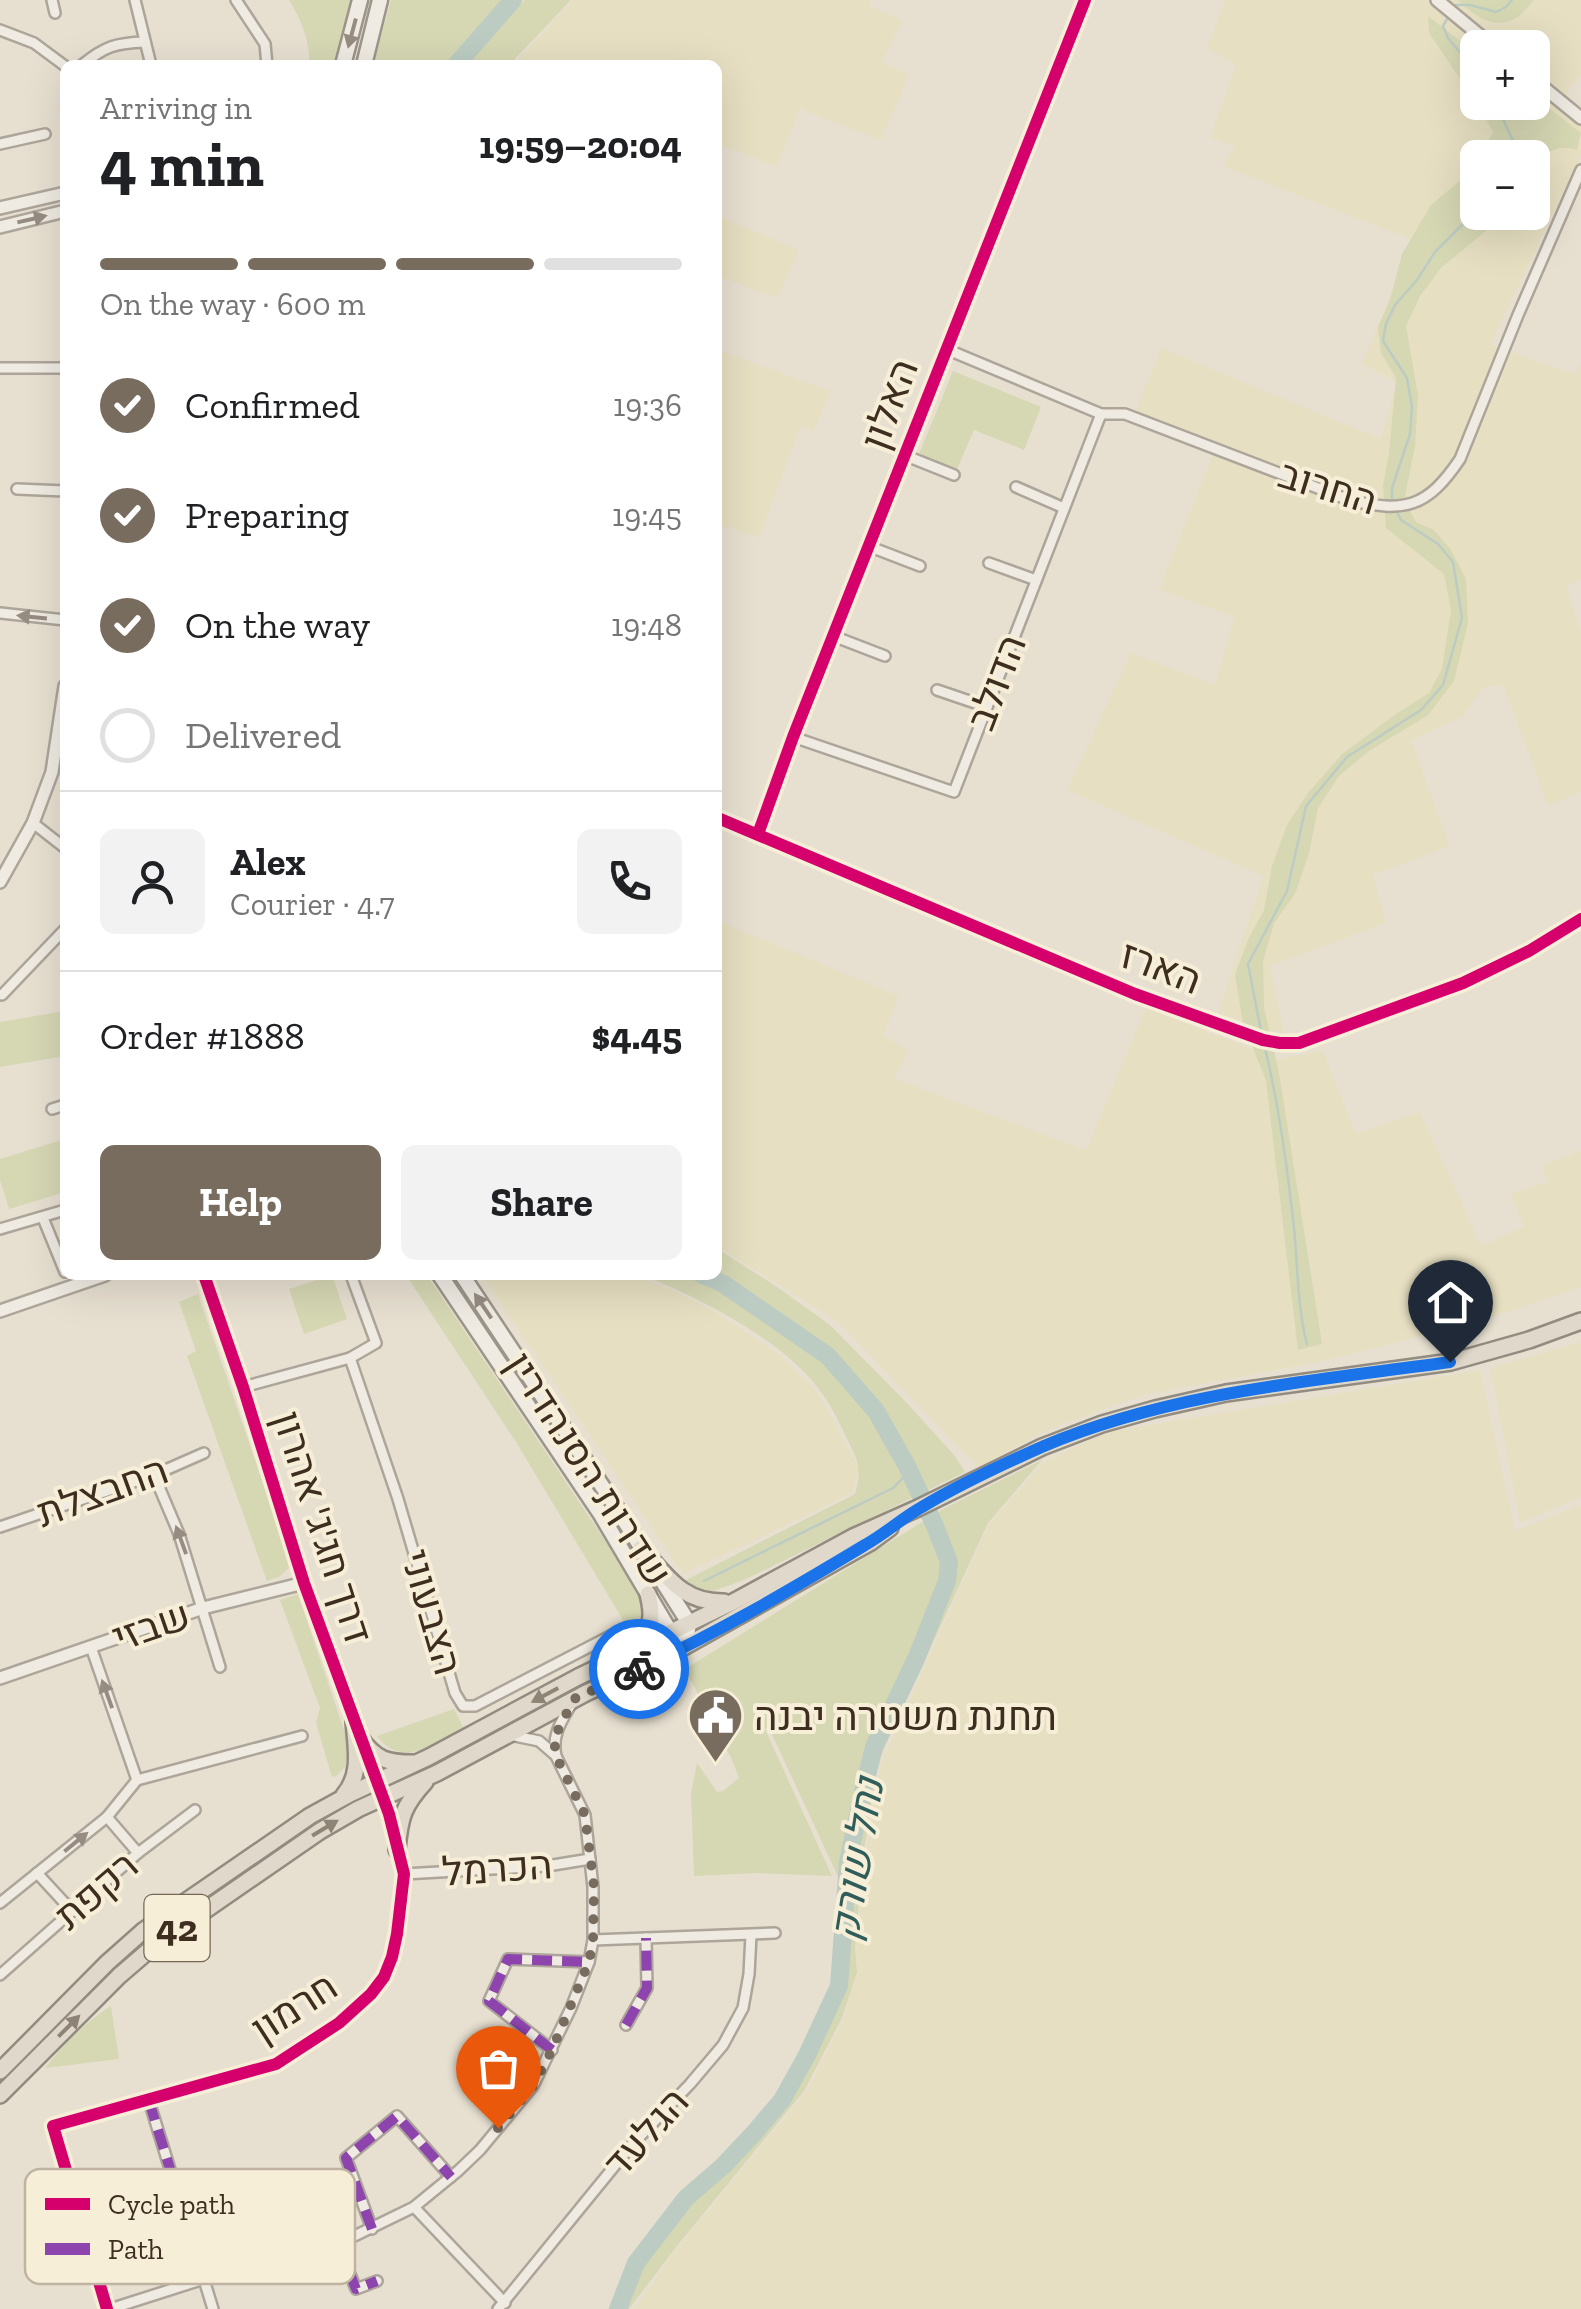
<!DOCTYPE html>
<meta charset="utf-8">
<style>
body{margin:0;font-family:"Zilla Slab",Heebo,serif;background:#f2f2f2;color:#202124;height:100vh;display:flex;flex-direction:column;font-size:38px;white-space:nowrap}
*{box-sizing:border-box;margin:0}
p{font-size:32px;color:#757577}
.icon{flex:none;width:55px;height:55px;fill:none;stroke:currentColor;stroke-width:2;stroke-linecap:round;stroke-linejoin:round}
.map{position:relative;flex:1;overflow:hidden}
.side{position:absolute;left:60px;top:60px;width:662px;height:1220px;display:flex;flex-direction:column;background:#fff;border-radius:15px;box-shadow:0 10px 40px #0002}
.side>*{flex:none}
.tools{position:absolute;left:1460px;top:30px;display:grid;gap:20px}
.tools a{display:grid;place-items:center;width:90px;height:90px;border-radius:15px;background:#fff;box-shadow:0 10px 40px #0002;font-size:50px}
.pin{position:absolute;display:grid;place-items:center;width:85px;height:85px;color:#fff;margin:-102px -42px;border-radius:50% 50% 50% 0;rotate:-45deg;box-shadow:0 0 10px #0007}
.pin .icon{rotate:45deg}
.courier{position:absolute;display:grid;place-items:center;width:100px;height:100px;margin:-50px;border:8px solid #1a73e8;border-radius:50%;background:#fff;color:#222;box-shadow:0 2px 12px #0007}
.headline em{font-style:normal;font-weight:700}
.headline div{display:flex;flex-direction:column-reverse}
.headline{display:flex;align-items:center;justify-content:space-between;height:170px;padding:0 40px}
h1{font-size:65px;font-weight:700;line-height:75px}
.bar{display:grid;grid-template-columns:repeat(4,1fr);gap:15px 10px;align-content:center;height:120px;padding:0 40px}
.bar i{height:12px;border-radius:8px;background:#e0e0e0}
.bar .on{background:#786c5e}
.bar p{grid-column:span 4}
.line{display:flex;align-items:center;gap:25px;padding:0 40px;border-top:2px solid #e0e0e0}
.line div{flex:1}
.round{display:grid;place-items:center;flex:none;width:105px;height:105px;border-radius:15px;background:#f2f2f2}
ol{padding:0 40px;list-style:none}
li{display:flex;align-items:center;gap:30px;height:110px}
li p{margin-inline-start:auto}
li .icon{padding:10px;border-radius:50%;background:#786c5e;color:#fff;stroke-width:4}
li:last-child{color:#757577}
li i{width:55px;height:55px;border:5px solid #e0e0e0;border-radius:50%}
.action{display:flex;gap:20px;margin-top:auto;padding:20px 40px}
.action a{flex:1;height:115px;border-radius:15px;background:#786c5e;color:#fff;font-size:40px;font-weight:700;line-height:115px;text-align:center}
.action a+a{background:#f2f2f2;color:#202124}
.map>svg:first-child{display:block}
.farmland{fill:#e6dfc2;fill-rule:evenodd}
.green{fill:#d6d7b3}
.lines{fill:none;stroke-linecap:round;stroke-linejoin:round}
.stream{stroke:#bcccc2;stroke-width:2.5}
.river{stroke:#bcccc2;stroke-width:18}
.minor-casing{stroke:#ada599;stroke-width:14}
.tertiary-casing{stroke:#ada599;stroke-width:16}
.secondary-casing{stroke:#9c958a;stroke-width:19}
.trunk-casing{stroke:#928b80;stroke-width:20}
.minor{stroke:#efebe3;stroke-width:9}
.tertiary{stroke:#efebe3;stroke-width:11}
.secondary{stroke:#efebe3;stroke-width:14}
.trunk{stroke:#e0d9cb;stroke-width:15}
.quiet{stroke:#8e44ad;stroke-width:10;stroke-dasharray:20 10;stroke-linecap:butt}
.cycleway-casing{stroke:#f7eed8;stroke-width:19}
.cycleway{stroke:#d6006c;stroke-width:12}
.oneway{fill:#968c82}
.oneway2{fill:#8e8476}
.done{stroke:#786c5e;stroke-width:10;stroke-dasharray:0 18}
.route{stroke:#1a73e8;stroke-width:12}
.labels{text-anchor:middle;stroke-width:8;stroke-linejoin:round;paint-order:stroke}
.shield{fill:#f7eed8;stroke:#756857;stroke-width:2.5}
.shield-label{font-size:38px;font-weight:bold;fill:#3d2e20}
.street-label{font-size:40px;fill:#3d2e20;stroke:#f7eed8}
.poi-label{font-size:40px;fill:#3d2e20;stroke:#f7eed8;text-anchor:start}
.water-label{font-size:42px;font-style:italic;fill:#2f5d5a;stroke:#f7eed8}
.key{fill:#f7eed8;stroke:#bfb4a1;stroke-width:2.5}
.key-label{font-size:28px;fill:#3d2e20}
</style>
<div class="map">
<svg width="1581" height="2309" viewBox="0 0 1581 2309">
<rect width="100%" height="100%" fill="#e7e0d1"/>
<g class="farmland">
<path d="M573 0H871L869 6 902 20 882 62 909 75 881 140 800 109 777 167 718 144V65H513Z"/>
<path d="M1225 0H1581V74L1567 93 1581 123V156L1490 344 1575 375 1581 363V579L1566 587 1581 632V792L1548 806 1503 685 1483 687 1464 716 1411 740 1450 846 1373 875 1386 923 1270 966 1284 1034 1218 1013 1263 876 1067 790 1131 653 1215 685 1234 617 1159 589 1213 454 1132 420 1161 348 1381 439 1397 382 1362 364 1390 297 1410 239 1223 166 1235 146 1210 137 1236 65 1207 48ZM1478 48H1532V102H1478ZM1478 158H1532V212H1478Z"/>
<path d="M718 216 799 250 777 298 718 276Z"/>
<path d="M718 350 831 391 813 432 801 426 759 538 718 524Z"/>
<path d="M718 921 899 996 883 1036 909 1050 894 1079 1086 1150 1146 1008 1278 1059 1323 1051 1356 1134 1420 1112 1481 1246 1524 1227 1511 1194 1548 1182 1541 1166 1581 1150V1287L1478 1322 1318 1362 1143 1395 1052 1428 978 1467 837 1321 718 1247Z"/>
<path d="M482 1275H634L674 1291 710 1309 780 1355 818 1393 859 1468 852 1493 683 1574Z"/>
<path d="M1581 1342V1497L1520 1523 1490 1368Z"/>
<path d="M1480 1370 1515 1531 1581 1505V2309H634L677 2248 807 2091 843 2020 857 1972 855 1947 864 1864 880 1765 989 1524 1044 1462 1108 1432Z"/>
</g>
<g class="green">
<path d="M289 0H357L338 65H309C311 43 301 19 289 0Z"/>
<path d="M391 0H523L490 36 525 0H571L509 65H373Z"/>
<path d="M1458 0H1534C1529 5 1522 15 1516 18 1494 31 1473 15 1458 0Z"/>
<path d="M1428 16 1477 54 1478 102H1532L1533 96 1581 133 1577 150C1556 143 1544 153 1533 170L1532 158 1480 157 1493 132 1478 105 1429 33Z"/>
<path d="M1477 163 1478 212 1505 213 1487 230 1441 268 1420 296 1406 326 1418 396 1415 446 1404 501 1416 522 1434 530 1451 550 1466 579 1468 623 1454 681 1428 715 1369 751 1339 776 1318 808 1309 853 1295 894 1274 923 1263 961 1264 1008 1279 1073 1322 1344 1298 1350 1266 1081 1243 1023 1235 975 1248 940 1264 910 1272 866 1287 825 1308 793 1342 754 1396 714 1429 693 1442 669 1451 610 1444 574 1386 528 1383 487 1389 454 1396 378 1381 353 1378 327 1390 300 1402 254 1431 205 1475 168Z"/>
<path d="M953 371 1041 407 1024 450 974 430 957 469 919 454Z"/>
<path d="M65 1011V1056L0 1067V1022Z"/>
<path d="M65 1139V1192L9 1209 0 1180V1159Z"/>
<path d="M718 1249 777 1287 830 1325 905 1401 954 1455 965 1472 744 1580 705 1594 684 1581 855 1494C863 1467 857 1459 845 1435 838 1419 829 1402 818 1388 781 1339 698 1297 642 1275H718Z"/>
<path d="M332 1275 347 1319 304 1334 289 1289Z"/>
<path d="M406 1275H427L612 1551 642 1601 645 1624 632 1635 516 1442Z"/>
<path d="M198 1294 287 1553 289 1568 279 1577 267 1581 187 1356 196 1351 179 1302Z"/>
<path d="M1042 1460 988 1523 878 1762 863 1857 855 1947 857 1972 842 2018 804 2091 677 2246 629 2309H608L713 2166 777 2096 798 2064 846 1968 841 1883 769 1728 787 1718 765 1729 832 1876 758 1873 694 1876 691 1793 697 1763 717 1792 723 1791 739 1778 732 1760 685 1669 943 1509Z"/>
<path d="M298 1594 348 1742 346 1766 336 1776 332 1777 316 1723 320 1708 280 1600Z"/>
<path d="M454 1709 464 1729C435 1743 402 1770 377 1736Z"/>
<path d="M111 2006 119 2059 45 2068C65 2043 84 2023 111 2006Z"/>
</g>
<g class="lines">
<g class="stream">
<path d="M1454 8 1456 5H1470L1496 12 1506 7 1512 0"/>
<path d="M1450 14 1443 26 1448 38 1478 74"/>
<path d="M1495 102 1515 145 1517 158"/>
<path d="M1262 1036 1248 964 1287 891 1306 806 1347 757 1421 710 1443 685 1462 618 1453 562 1438 544 1401 520 1392 502V488L1410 434 1412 407 1407 378 1383 341 1386 324 1395 305 1417 280 1435 252 1478 209"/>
<path d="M1264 1044C1279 1105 1287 1166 1294 1228 1298 1267 1297 1306 1307 1344"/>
<path d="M704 1581 893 1488 906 1475 907 1466"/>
</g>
<g class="river">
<path d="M456 65 513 0"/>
<path d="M618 2309 636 2263 686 2198 723 2166 754 2133 782 2100 807 2055 839 1986 848 1862 861 1800 874 1747 916 1659 947 1581 949 1562 935 1526 907 1466 876 1411 828 1356 722 1283 702 1275"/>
</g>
<defs>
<g id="minor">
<path d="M52 0 55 13"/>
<path d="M135 0 151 65"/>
<path d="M236 0 265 44 267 65"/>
<path d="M0 30 34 43 65 66"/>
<path d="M82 65C105 46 116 43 145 42"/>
<path d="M0 144 45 134"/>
<path d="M946 349 1101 414H1125L1349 500C1405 513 1427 508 1460 459L1518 315 1581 170"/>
<path d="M0 368H65"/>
<path d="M904 455 954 475"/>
<path d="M1016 487 1064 508"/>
<path d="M17 489 65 491"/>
<path d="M868 546 920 566"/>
<path d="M989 563 1036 580"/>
<path d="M0 613 65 620"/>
<path d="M833 636 885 656"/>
<path d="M937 690 987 707"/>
<path d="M793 737 954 792 1101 414"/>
<path d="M718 818 758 834"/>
<path d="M33 823 65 848"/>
<path d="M2 995 65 929"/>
<path d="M52 1109 65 1105"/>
<path d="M43 1218 65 1272"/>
<path d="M0 1229 65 1210"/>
<path d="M350 1358 376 1343 351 1275"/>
<path d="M243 1387 350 1358 398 1499 455 1693 463 1706H475L614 1634"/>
<path d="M154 1475 179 1534 220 1667"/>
<path d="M0 1527 154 1475 204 1453"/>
<path d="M510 1735 539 1741 554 1754"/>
<path d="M137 1780 302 1736"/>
<path d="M107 1817 138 1853"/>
<path d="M37 1873 72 1911"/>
<path d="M404 1874 547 1866 590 1859"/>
<path d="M0 1903 107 1817 137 1780 91 1647"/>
<path d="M593 1940 775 1933"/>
<path d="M0 1975 138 1853 195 1810"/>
<path d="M626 2025 647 1988 646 1938"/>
<path d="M552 2050 489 2001 508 1959 589 1962"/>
<path d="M149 2101 213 2309"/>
<path d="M414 2207 505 2303"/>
<path d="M372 2229 346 2158 397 2116 451 2177"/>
<path d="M338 2244 356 2289 377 2281"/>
<path d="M107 2309 53 2126 276 2064 339 2023 354 2011 384 1977 392 1957 404 1889V1874L383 1799"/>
<path d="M110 2309 204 2279 338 2244 414 2207 458 2171 480 2150 533 2086 571 2008 589 1962 593 1940V1887L585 1815 556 1756C551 1734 563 1719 573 1701"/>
<path d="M498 2309 630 2147 690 2084 723 2045 743 2008 749 1974 751 1935"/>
</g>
<g id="tertiary">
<path d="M1085 0 793 737 758 834 1135 994 1263 1040 1280 1043H1299L1463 983 1529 951 1581 919"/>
<path d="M1437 0 1495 48"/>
<path d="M1532 78 1581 118"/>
<path d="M0 208 65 193"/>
<path d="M0 227 65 211"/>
<path d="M0 882 33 823 52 772 65 686"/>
<path d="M204 1275 243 1387 304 1583 356 1726"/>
<path d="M0 1311 105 1275"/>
<path d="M0 1678 203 1608 304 1583"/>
<path d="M362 1743 383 1799"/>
</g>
<g id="secondary">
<path d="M343 65 360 0"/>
<path d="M364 65 380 0"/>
<path d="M440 1275 600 1513 671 1633 686 1645"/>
<path d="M462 1275 612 1501 689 1623 687 1635"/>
</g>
<g id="trunk">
<path d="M641 1548C667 1576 682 1603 724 1602"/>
<path d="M635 1649C650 1626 655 1622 648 1594"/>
<path d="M360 1738C376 1760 387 1763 413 1763"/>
<path d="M344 1795C362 1774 356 1748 354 1722"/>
<path d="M397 1850C400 1817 403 1806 425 1782"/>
<path d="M0 2071 107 1963 143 1931 310 1816 350 1794 429 1757 578 1677 733 1602 853 1537 918 1508 1042 1447 1102 1424 1155 1409 1226 1393 1451 1362 1529 1340 1581 1321"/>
<path d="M0 2095 119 1976 155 1945 320 1831 358 1809 437 1773 586 1693 680 1649 871 1542 890 1528"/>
</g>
</defs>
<use href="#minor" class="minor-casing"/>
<use href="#tertiary" class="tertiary-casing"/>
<use href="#secondary" class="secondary-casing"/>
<use href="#trunk" class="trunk-casing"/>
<use href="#minor" class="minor"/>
<use href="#tertiary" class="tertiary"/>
<use href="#secondary" class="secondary"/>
<use href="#trunk" class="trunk"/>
<g class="quiet">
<path d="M626 2025 647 1988 646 1938"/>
<path d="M552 2050 489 2001 508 1959 589 1962"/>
<path d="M149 2101 204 2279"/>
<path d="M372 2229 346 2158 397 2116 451 2177"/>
<path d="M338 2244 356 2289 377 2281"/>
</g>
<defs>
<g id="cycleway">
<path d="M718 818 1135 994 1263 1040 1280 1043H1299L1463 983 1529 951 1581 919"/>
<path d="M758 834 793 737 1085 0"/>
<path d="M107 2309 53 2126 276 2064 339 2023 371 1994 384 1977 392 1957 397 1934 404 1874 389 1814 304 1583 243 1387 204 1275"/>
</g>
</defs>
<use href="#cycleway" class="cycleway-casing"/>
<use href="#cycleway" class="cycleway"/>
</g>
<defs><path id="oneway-solid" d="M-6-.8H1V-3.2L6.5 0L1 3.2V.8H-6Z" transform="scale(2.5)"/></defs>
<g class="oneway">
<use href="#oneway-solid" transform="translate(352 33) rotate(105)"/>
<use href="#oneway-solid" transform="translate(32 219) rotate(-13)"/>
<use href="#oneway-solid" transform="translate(32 617) rotate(-174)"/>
<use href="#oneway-solid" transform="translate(483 1306) rotate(-124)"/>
<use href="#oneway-solid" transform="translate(181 1540) rotate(-110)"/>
<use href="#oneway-solid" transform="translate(107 1694) rotate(-110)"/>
<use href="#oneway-solid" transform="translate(76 1842) rotate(-39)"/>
</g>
<g class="oneway2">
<use href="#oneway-solid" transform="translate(545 1695) rotate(152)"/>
<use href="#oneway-solid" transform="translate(325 1828) rotate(-31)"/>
<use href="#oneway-solid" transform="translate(69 2026) rotate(-45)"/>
</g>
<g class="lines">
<path class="done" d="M498 2128 533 2086 552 2050 589 1962 593 1940 594 1887 585 1815 556 1756 554 1738 574 1699 639 1669"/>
<path class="route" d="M639 1669C717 1633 792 1589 865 1545 885 1534 902 1518 922 1507 960 1484 1003 1464 1044 1446 1172 1392 1313 1381 1450 1362"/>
</g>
<defs>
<symbol id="civic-pin" viewBox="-11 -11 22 30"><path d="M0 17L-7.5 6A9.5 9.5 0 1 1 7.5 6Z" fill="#786c5e" stroke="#f7eed8"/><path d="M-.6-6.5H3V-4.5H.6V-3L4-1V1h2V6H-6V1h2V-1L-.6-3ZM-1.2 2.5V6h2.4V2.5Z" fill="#fff"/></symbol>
</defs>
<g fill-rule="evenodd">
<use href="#civic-pin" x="684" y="1684" width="63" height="86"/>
</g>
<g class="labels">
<rect class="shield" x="144.5" y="1895" width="65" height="66" rx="8"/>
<g class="shield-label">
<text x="177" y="1941">42</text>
</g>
<g class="street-label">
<text transform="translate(889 404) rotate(-69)" y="14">האלון</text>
<text transform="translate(1328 487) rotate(17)" y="14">החרוב</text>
<text transform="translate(996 682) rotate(-69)" y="14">הדולב</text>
<text transform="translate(1161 967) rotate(21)" y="14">הארז</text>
<text transform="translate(589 1469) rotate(57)" y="14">שדרות הסנהדרין</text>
<text transform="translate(102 1491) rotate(-20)" y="14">החבצלת</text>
<text transform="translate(323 1527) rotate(72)" y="14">דרך חג'ג' אהרון</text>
<text transform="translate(432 1612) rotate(74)" y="14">הצבעוני</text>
<text transform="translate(151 1626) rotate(-19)" y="14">שבזי</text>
<text transform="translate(497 1868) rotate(-4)" y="14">הכרמל</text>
<text transform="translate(96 1890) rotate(-41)" y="14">רקפת</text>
<text transform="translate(294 2007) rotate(-33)" y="14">חרמון</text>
<text transform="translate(646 2132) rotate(-48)" y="14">הגלעד</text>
</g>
<g class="poi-label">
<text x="754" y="1730">תחנת משטרה יבנה</text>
</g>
<g class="water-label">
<text transform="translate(856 1859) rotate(-81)" y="15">נחל שורק</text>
</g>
</g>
<rect x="25" y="2169" width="330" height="115" rx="15" class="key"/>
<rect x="45" y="2198" width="45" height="12" fill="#d6006c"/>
<rect x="45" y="2243" width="45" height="12" fill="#8e44ad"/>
<g class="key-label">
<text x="108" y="2214">Cycle path</text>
<text x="108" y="2259">Path</text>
</g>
</svg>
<div class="tools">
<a>+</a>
<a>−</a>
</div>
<div class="pin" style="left:498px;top:2128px;background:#ea580c"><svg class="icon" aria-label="bag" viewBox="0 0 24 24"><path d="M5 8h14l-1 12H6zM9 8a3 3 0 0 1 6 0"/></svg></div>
<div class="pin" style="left:1450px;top:1362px;background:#1f2937"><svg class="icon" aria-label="home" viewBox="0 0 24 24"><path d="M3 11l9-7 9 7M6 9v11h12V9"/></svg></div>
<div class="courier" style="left:639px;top:1669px"><svg class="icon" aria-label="bike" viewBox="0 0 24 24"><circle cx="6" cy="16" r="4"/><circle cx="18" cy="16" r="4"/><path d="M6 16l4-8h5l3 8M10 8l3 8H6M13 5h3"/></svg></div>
<section class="side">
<div class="headline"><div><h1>4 min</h1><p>Arriving in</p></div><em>19:59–20:04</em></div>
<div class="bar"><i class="on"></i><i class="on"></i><i class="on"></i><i></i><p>On the way · 600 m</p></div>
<ol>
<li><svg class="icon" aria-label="check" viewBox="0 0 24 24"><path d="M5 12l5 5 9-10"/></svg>Confirmed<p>19:36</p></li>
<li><svg class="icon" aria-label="check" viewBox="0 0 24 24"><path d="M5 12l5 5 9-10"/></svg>Preparing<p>19:45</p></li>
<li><svg class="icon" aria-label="check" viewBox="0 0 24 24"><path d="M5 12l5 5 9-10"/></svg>On the way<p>19:48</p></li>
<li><i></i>Delivered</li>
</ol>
<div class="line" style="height:180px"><a class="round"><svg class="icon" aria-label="person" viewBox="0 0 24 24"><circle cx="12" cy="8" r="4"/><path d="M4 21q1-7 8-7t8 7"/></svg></a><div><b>Alex</b><p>Courier · 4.7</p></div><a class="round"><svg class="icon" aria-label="phone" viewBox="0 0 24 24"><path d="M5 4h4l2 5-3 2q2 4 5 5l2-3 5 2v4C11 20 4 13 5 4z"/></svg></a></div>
<div class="line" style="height:130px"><div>Order #1888</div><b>$4.45</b></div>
<div class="action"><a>Help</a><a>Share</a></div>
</section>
</div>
